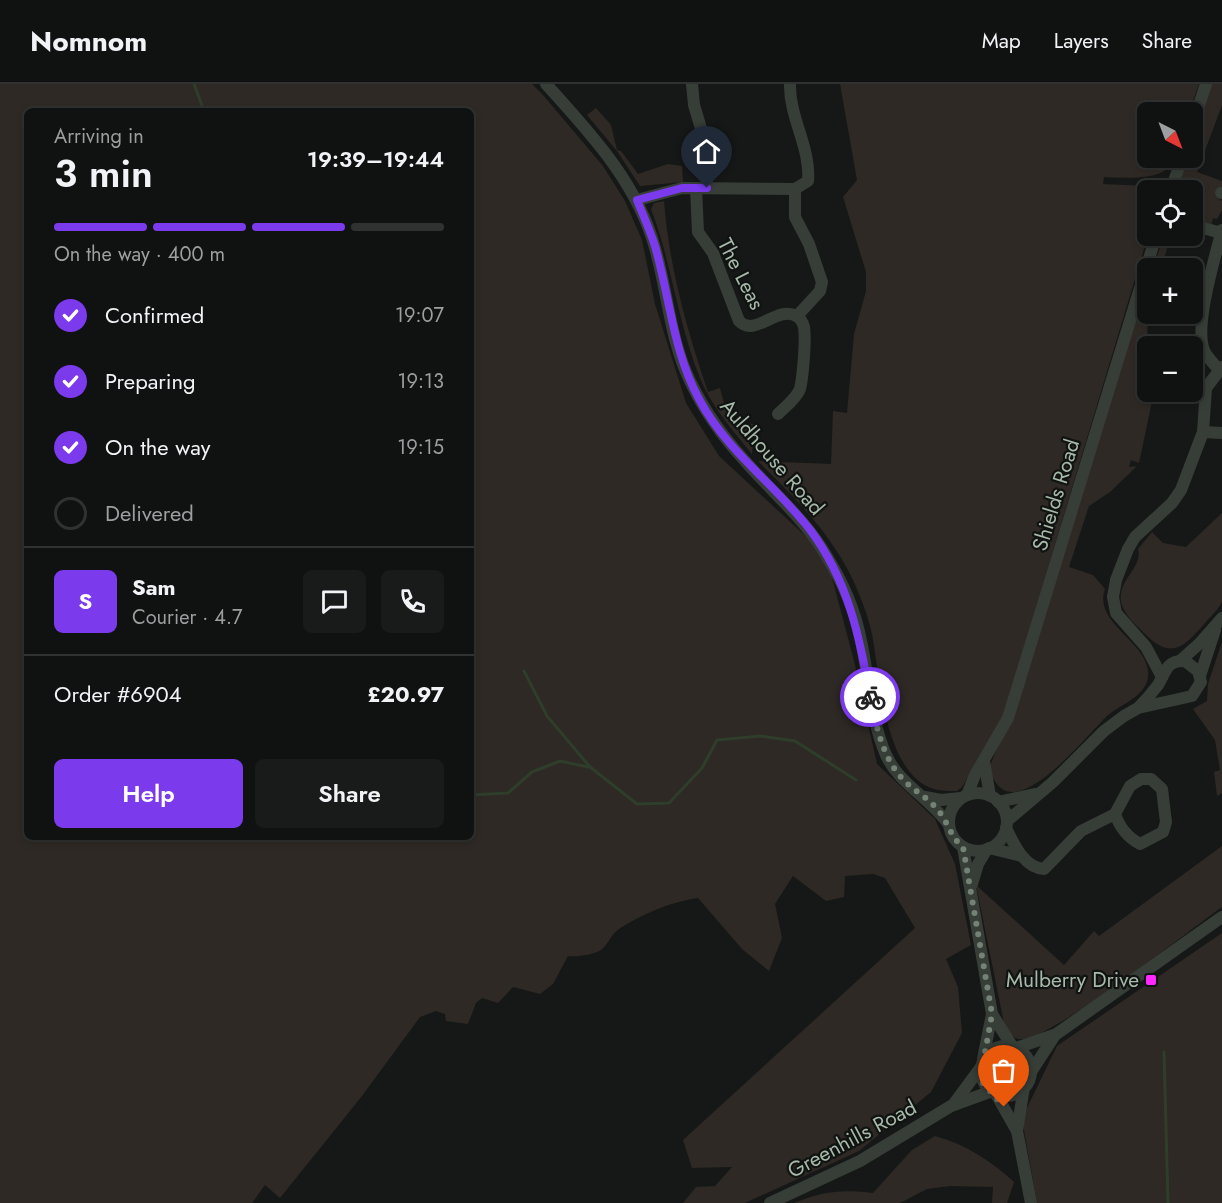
<!DOCTYPE html>
<meta charset="utf-8">
<style>
body{margin:0;font-family:Jost,sans-serif;background:#191b1a;color:#f1f3f6;height:100vh;display:flex;flex-direction:column;font-size:22px;white-space:nowrap}
*{box-sizing:border-box;margin:0}
p{font-size:20px;color:#9c9e9f}
.icon{flex:none;width:33px;height:33px;fill:none;stroke:currentColor;stroke-width:2;stroke-linecap:round;stroke-linejoin:round}
.map{position:relative;flex:1;overflow:hidden}
.drawer{position:absolute;left:24px;top:24px;width:450px;height:732px;display:flex;flex-direction:column;background:#101211;border-radius:9px;box-shadow:0 3px 9px #0003,0 0 0 2px #303231}
.drawer>*{flex:none}
.needle{width:39px;rotate:138deg}
.buttons{position:absolute;left:1137px;top:18px;display:grid;gap:12px}
.buttons a{display:grid;place-items:center;width:66px;height:66px;border-radius:9px;background:#101211;box-shadow:0 3px 9px #0003,0 0 0 2px #303231;font-size:30px}
.pin{position:absolute;display:grid;place-items:center;width:51px;height:51px;color:#fff;margin:-62px -26px;border-radius:50% 50% 50% 0;rotate:-45deg;box-shadow:0 0 6px #0007}
.pin .icon{rotate:45deg}
.courier{position:absolute;display:grid;place-items:center;width:60px;height:60px;margin:-30px;border:4px solid #7c3aed;border-radius:50%;background:#fff;color:#222;box-shadow:0 2px 8px #0007}
.summary em{font-style:normal;font-weight:600}
.summary div{display:flex;flex-direction:column-reverse}
.summary{display:flex;align-items:center;justify-content:space-between;height:102px;padding:0 30px}
h1{font-size:39px;font-weight:600;line-height:45px}
.bar{display:grid;grid-template-columns:repeat(4,1fr);gap:9px 6px;align-content:center;height:72px;padding:0 30px}
.bar i{height:8px;border-radius:4px;background:#303231}
.bar .on{background:#7c3aed}
.bar p{grid-column:span 4}
.line{display:flex;align-items:center;gap:15px;padding:0 30px;border-top:2px solid #303231}
.line div{flex:1}
.round{display:grid;place-items:center;flex:none;width:63px;height:63px;border-radius:9px;background:#191b1a}
ol{padding:0 30px;list-style:none}
li{display:flex;align-items:center;gap:18px;height:66px}
li p{margin-inline-start:auto}
li .icon{padding:6px;border-radius:50%;background:#7c3aed;color:#fff;stroke-width:4}
li:last-child{color:#9c9e9f}
li i{width:33px;height:33px;border:3px solid #303231;border-radius:50%}
.action{display:flex;gap:12px;margin-top:auto;padding:12px 30px}
.action a{flex:1;height:69px;border-radius:9px;background:#7c3aed;color:#fff;font-size:24px;font-weight:600;line-height:69px;text-align:center}
.action a+a{background:#191b1a;color:#f1f3f6}
header{display:flex;align-items:center;gap:36px;box-sizing:border-box;height:84px;padding:0 30px;background:#101211;border-bottom:2px solid #303231}
header strong{font-size:28px}
nav{display:flex;gap:33px;margin-inline-start:auto;font-size:21px}
.map>svg:first-child{display:block}
.green{fill:#2e2924;fill-rule:evenodd}
.lines{fill:none;stroke-linecap:round;stroke-linejoin:round}
.stream{stroke:#2f3d2b;stroke-width:3}
.minor{stroke:#373e38;stroke-width:12}
.done{stroke:#748175;stroke-width:6;stroke-dasharray:0 10.8}
.route{stroke:#7c3aed;stroke-width:8}
.poi-dot{fill:#fe28fe;stroke:#111312;stroke-width:2}
.labels{text-anchor:middle;stroke-width:4.5;stroke-linejoin:round;paint-order:stroke}
.street-label{font-size:21px;fill:#a7b9a8;stroke:#111312}
.poi-label{font-size:21px;fill:#a7b9a8;stroke:#111312;text-anchor:end}
</style>
<header>
<strong>Nomnom</strong>
<nav><a>Map</a><a>Layers</a><a>Share</a></nav>
</header>
<div class="map">
<svg width="1222" height="1119" viewBox="0 0 1222 1119">
<rect width="100%" height="100%" fill="#161817"/>
<g class="green">
<path d="M0 0H532L543 11 603 82 625 117 642 156 655 220 686 319 719 372 826 471 854 577 877 680 935 735 955 780 971 861 946 875 958 903 962 949 931 1008 859 1067 745 1119H683L696 1103 715 1102 732 1083 692 1084 683 1056 915 844 885 794 873 790 845 792 844 813 826 817 793 792 775 820 782 854 769 887 742 865 698 814C670 818 642 830 619 845 611 850 608 861 601 866 592 871 578 873 568 872L553 900 540 910 513 903 498 919 482 914 476 919 468 940 446 937 445 930 436 927 420 933 362 1012 280 1114 265 1101 252 1119H0ZM27 27H471V753H27Z"/>
<path d="M840 0H1199L1189 28H1148V74H1175C1168 98 1124 94 1104 93L1103 100 1147 102 1153 106H1148V152L1001 639 962 703 957 707C949 707 941 707 934 705 884 690 880 592 872 550 868 532 860 511 852 494 829 447 794 413 758 377L831 380 833 327 847 329 854 250 866 207V188L843 113 857 96Z"/>
<path d="M1211 0H1222V21L1197 88 1222 97V103L1215 109 1217 114 1222 117V126L1217 135 1213 134 1211 142 1193 137 1192 106H1178L1187 74H1192L1193 58Z"/>
<path d="M596 24 611 41 617 66 621 67 638 90 668 80 682 82 683 98 640 102 617 67 587 31Z"/>
<path d="M664 117C669 183 687 246 708 308L720 304 729 338 755 340 752 370C733 347 712 323 700 294 678 240 672 180 651 125L654 119Z"/>
<path d="M1164 152H1171L1161 184H1153Z"/>
<path d="M1147 199 1148 308H1154L1139 379 1131 376 1129 383 1136 382 1135 384 1110 408 1089 422 1069 483 1093 491 1105 505C1093 538 1144 556 1148 586 1151 613 1120 619 1105 634 1086 653 1034 717 1006 707 997 704 994 694 988 687L997 664 1009 643Z"/>
<path d="M1222 429C1222 451 1222 498 1222 517 1220 524 1210 533 1205 539 1183 564 1171 577 1143 548 1136 541 1128 534 1123 524 1112 498 1144 485 1138 465L1152 448 1163 459 1186 463Z"/>
<path d="M1222 558V709L1217 712 1214 688 1220 686 1215 656 1193 625 1207 617 1208 600Z"/>
<path d="M1222 762V823C1188 847 1055 953 1023 955 1014 956 1010 950 1005 944L976 801 1064 881 1094 847 1099 852Z"/>
<path d="M1222 849V1119H1037L1023 1041 1025 1028 1057 962Z"/>
<path d="M935 1052C965 1060 991 1077 1014 1098L1007 1119H992L993 1103 950 1102 927 1105 900 1119H794C822 1107 844 1105 873 1109L912 1066Z"/>
</g>
<g class="lines">
<g class="stream">
<path d="M194 0 204 27"/>
<path d="M524 587 547 632 590 683 637 720 669 719 702 684 717 656 760 652 795 657 856 696"/>
<path d="M471 711 508 709 532 688 560 677 588 683"/>
<path d="M1164 968 1168 1119"/>
</g>
<g class="minor">
<path d="M546 0C590 49 637 98 655 164 668 209 670 257 691 299 705 328 723 353 745 377 773 409 806 436 827 473 842 497 854 524 860 552 869 591 870 634 886 671 898 699 931 715 949 741"/>
<path d="M692 0 694 21 706 61 707 104"/>
<path d="M1192 42 1206 0"/>
<path d="M696 104 698 148 713 169 739 237C755 254 777 221 796 232 800 234 803 239 804 243 806 255 803 293 800 305 796 315 786 322 778 330"/>
<path d="M795 105V133L809 160 822 198 820 207 797 232"/>
<path d="M1171 106 1182 74"/>
<path d="M1221 109H1222"/>
<path d="M637 116 682 104 795 105 808 97C811 64 789 33 790 0"/>
<path d="M1192 141 1221 149"/>
<path d="M1218 285C1214 279 1206 273 1204 266 1194 242 1215 173 1222 146"/>
<path d="M1203 348 1222 349"/>
<path d="M1180 577 1200 559 1222 534"/>
<path d="M1200 592 1215 546"/>
<path d="M1162 593 1146 563 1116 529 1113 513 1116 496 1128 465 1135 453 1172 419 1181 406 1203 348 1206 304 1222 283"/>
<path d="M984 677 990 712"/>
<circle cx="978" cy="738" r="29"/>
<path d="M967 711 975 691 1008 634 1156 152"/>
<path d="M925 713 941 716 961 714"/>
<path d="M998 718 1035 710"/>
<path d="M1007 737 1053 698 1104 647 1124 632 1138 624 1192 612 1201 598 1198 587 1185 577C1166 576 1166 588 1158 601 1152 609 1145 617 1138 624"/>
<path d="M1006 744C1014 760 1024 784 1044 785L1081 747 1115 730 1130 702 1141 695H1151L1162 705 1166 738 1163 748 1140 760C1127 753 1120 744 1115 730"/>
<path d="M963 763 992 930 983 975"/>
<path d="M989 764 1022 772"/>
<path d="M972 800 978 780 987 765"/>
<path d="M992 930 1012 962"/>
<circle cx="1006" cy="987" r="25"/>
<path d="M1016 964 1054 951"/>
<path d="M1031 988 1055 951 1222 833"/>
<path d="M996 1010 1017 1047 1031 1119"/>
<path d="M953 1021 981 983"/>
<path d="M1017 1047 1024 1003"/>
<path d="M770 1119 860 1077 951 1022 992 1007"/>
</g>
</g>
<g class="lines">
<path class="done" d="M870 613C877 644 883 679 909 701 918 709 929 715 937 725 948 737 950 753 963 763L992 930 981 991 983 999 1004 1023"/>
<path class="route" d="M707 104H682L637 116C643 131 650 146 655 162 670 214 673 267 699 315 727 368 776 401 811 447 848 497 860 553 870 613"/>
</g>
<rect class="poi-dot" x="1145" y="890" width="12" height="12" rx="3"/>
<g class="labels">
<g class="street-label">
<text transform="translate(741 190) rotate(63)" y="7">The Leas</text>
<text transform="translate(772 373) rotate(49)" y="7">Auldhouse Road</text>
<text transform="translate(1056 411) rotate(-73)" y="7">Shields Road</text>
<text transform="translate(852 1055) rotate(-28)" y="7">Greenhills Road</text>
</g>
<g class="poi-label">
<text x="1139" y="903">Mulberry Drive</text>
</g>
</g>
</svg>
<div class="buttons">
<a><svg class="needle" viewBox="-14 -14 28 28"><path d="M0-13l5 13h-10z" fill="#e53935"/><path d="M0 13l5-13h-10z" fill="#9c9e9f"/></svg></a>
<a><svg class="icon" aria-label="locate" viewBox="0 0 24 24"><circle cx="12" cy="12" r="6"/><path d="M12 2v4M12 18v4M2 12h4M18 12h4"/></svg></a>
<a>+</a>
<a>−</a>
</div>
<div class="pin" style="left:1004px;top:1023px;background:#ea580c"><svg class="icon" aria-label="bag" viewBox="0 0 24 24"><path d="M5 8h14l-1 12H6zM9 8a3 3 0 0 1 6 0"/></svg></div>
<div class="pin" style="left:707px;top:104px;background:#1f2937"><svg class="icon" aria-label="home" viewBox="0 0 24 24"><path d="M3 11l9-7 9 7M6 9v11h12V9"/></svg></div>
<div class="courier" style="left:870px;top:613px"><svg class="icon" aria-label="bike" viewBox="0 0 24 24"><circle cx="6" cy="16" r="4"/><circle cx="18" cy="16" r="4"/><path d="M6 16l4-8h5l3 8M10 8l3 8H6M13 5h3"/></svg></div>
<section class="drawer">
<div class="summary"><div><h1>3 min</h1><p>Arriving in</p></div><em>19:39–19:44</em></div>
<div class="bar"><i class="on"></i><i class="on"></i><i class="on"></i><i></i><p>On the way · 400 m</p></div>
<ol>
<li><svg class="icon" aria-label="check" viewBox="0 0 24 24"><path d="M5 12l5 5 9-10"/></svg>Confirmed<p>19:07</p></li>
<li><svg class="icon" aria-label="check" viewBox="0 0 24 24"><path d="M5 12l5 5 9-10"/></svg>Preparing<p>19:13</p></li>
<li><svg class="icon" aria-label="check" viewBox="0 0 24 24"><path d="M5 12l5 5 9-10"/></svg>On the way<p>19:15</p></li>
<li><i></i>Delivered</li>
</ol>
<div class="line" style="height:108px"><b class="round" style="background:#7c3aed;color:#fff">S</b><div><b>Sam</b><p>Courier · 4.7</p></div><a class="round"><svg class="icon" aria-label="chat" viewBox="0 0 24 24"><path d="M4 5h16v11H9l-5 4z"/></svg></a><a class="round"><svg class="icon" aria-label="phone" viewBox="0 0 24 24"><path d="M5 4h4l2 5-3 2q2 4 5 5l2-3 5 2v4C11 20 4 13 5 4z"/></svg></a></div>
<div class="line" style="height:78px"><div>Order #6904</div><b>£20.97</b></div>
<div class="action"><a>Help</a><a>Share</a></div>
</section>
</div>
